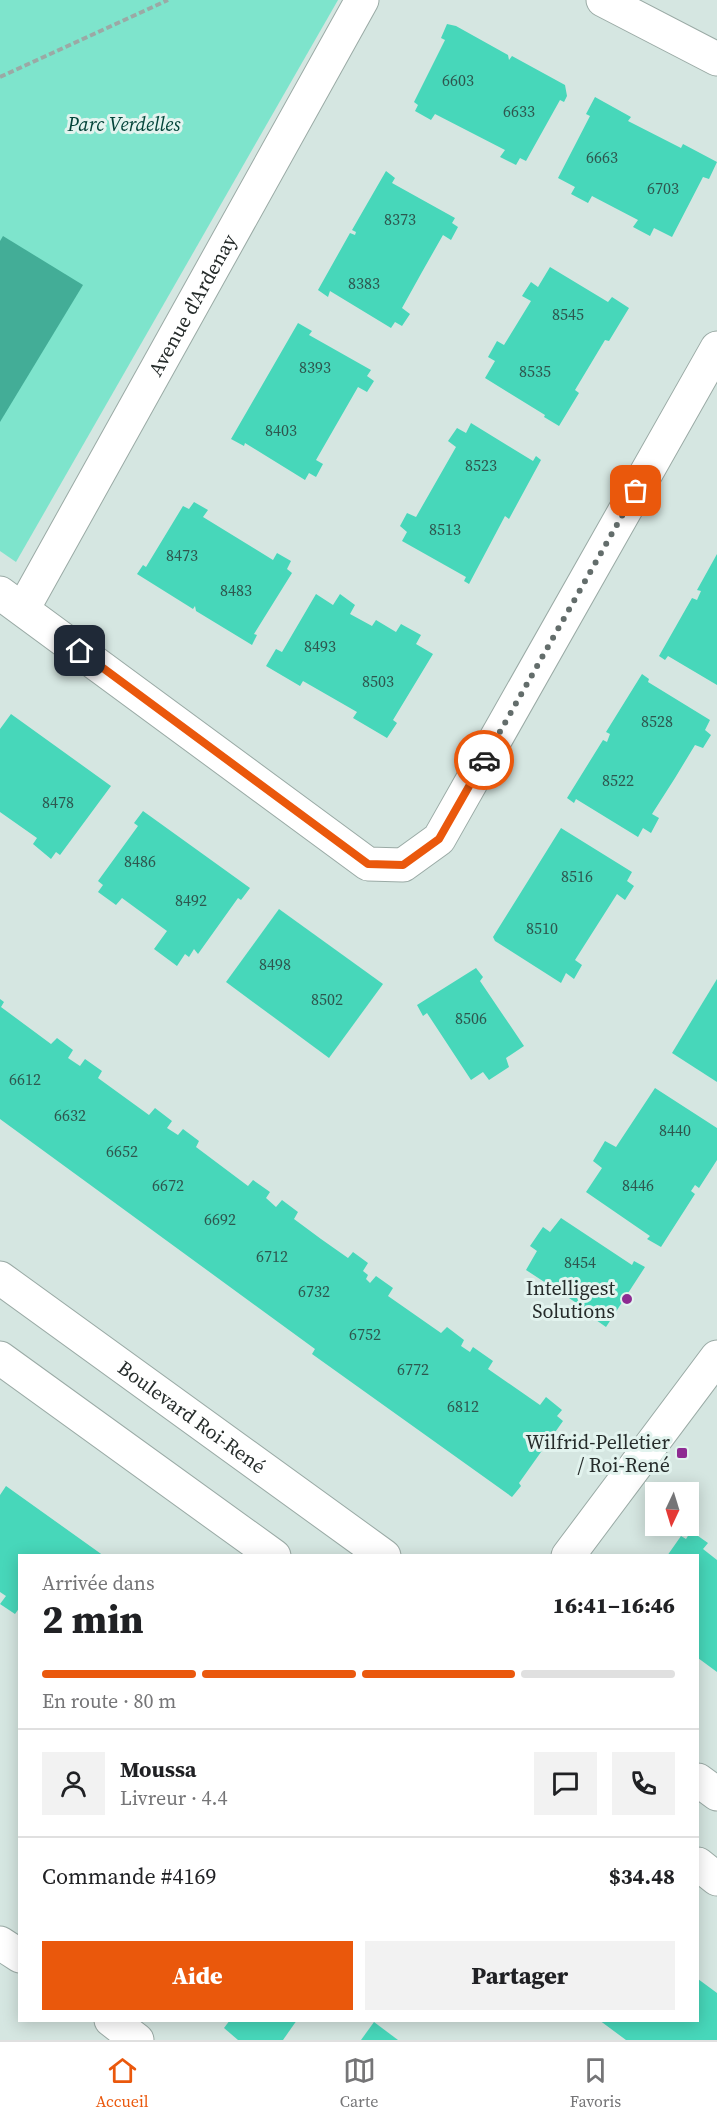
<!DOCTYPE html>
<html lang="fr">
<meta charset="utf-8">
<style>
body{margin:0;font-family:"Source Serif 4",serif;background:#f2f2f2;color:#202124;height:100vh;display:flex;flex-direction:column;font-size:22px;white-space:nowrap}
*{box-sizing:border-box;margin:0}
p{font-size:20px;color:#757577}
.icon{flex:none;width:33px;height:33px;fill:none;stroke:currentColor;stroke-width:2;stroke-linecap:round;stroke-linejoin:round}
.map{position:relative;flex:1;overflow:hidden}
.drawer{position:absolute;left:18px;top:1554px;width:681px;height:468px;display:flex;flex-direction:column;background:#fff;border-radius:0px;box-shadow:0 3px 15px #0003}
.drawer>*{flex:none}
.needle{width:39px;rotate:184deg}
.buttons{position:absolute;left:645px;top:1482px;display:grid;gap:12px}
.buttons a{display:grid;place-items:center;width:54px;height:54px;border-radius:0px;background:#fff;box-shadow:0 3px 15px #0003;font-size:30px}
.pin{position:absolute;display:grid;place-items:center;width:51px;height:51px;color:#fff;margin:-26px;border-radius:12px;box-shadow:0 3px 9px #0006}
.courier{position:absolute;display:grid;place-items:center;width:60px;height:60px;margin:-30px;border:4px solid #ea580c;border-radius:50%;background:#fff;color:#222;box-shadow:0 2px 8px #0007}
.head em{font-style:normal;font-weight:800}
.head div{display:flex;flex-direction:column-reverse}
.head{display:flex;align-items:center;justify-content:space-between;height:102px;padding:0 24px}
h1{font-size:39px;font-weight:800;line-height:45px}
.bar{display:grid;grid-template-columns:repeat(4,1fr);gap:9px 6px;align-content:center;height:72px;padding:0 24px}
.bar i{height:8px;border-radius:4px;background:#e0e0e0}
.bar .on{background:#ea580c}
.bar p{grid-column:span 4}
.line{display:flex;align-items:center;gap:15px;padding:0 24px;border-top:2px solid #e0e0e0}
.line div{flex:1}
.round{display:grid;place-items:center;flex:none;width:63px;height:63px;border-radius:0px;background:#f2f2f2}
.primary-button{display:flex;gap:12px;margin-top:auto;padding:12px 24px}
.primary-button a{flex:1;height:69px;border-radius:0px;background:#ea580c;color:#fff;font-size:24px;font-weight:800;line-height:69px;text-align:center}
.primary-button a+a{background:#f2f2f2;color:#202124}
.menu{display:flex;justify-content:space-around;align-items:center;height:84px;border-top:2px solid #e0e0e0;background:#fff;font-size:16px;color:#757577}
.menu a{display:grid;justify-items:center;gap:3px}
.menu .on{color:#ea580c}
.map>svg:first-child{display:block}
.green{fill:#7ee4cc}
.water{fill:#43ad97}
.building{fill:#47d7ba}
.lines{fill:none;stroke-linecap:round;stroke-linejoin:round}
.minor-casing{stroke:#9aaaa5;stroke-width:35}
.path{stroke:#9ba9a5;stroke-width:4;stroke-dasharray:6 3;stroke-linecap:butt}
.minor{stroke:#fff;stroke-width:33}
.done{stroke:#636d6b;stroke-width:6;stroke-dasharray:0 10.8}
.route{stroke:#ea580c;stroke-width:8}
.poi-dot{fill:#8e2b92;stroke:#e2f3ee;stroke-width:2}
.labels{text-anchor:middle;stroke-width:6;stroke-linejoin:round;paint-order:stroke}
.number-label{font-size:16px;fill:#2e574f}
.park-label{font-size:20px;font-style:italic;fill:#034439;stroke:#e2f3ee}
.street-label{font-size:20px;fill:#262c2b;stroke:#e2f3ee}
.poi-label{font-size:20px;fill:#262c2b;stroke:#e2f3ee;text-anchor:end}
</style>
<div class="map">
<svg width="717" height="2040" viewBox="0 0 717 2040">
<rect width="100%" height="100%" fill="#d5e6e1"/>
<path class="green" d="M0 0H338L16 562 0 551Z"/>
<path class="water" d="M3 236 83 285 0 422V241Z"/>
<g class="building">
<path d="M447 24 456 26 508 55 509 60 512 56 565 85 567 96 564 102 560 100 526 161 520 158 516 165 500 157 505 150 435 114 431 120 415 111 418 105 414 102 445 40 441 38Z"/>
<path d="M595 97 631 117 628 121 681 148 683 144 717 162 709 179 703 177 672 237 654 228 650 236 633 227 638 220 592 196 588 203 571 194 575 187 558 178 590 116 586 114Z"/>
<path d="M386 171 395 178 392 183 455 218 452 223 458 227 451 240 443 235 422 272 402 308 410 314 402 326 395 322 391 328 330 291 328 297 318 290 350 233 355 235 356 232 352 230Z"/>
<path d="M550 267 608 302 612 297 629 308 609 341 605 340 575 390 579 393 559 426 544 417 545 415 485 378 495 361 488 357 497 341 504 345 531 301 522 296 531 282 538 287Z"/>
<path d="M298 323 312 331 309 335 371 370 367 376 374 381 367 392 358 387 316 460 323 464 316 477 309 473 305 480 245 443 244 446 231 439Z"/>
<path d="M471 423 533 461 536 456 541 460 509 519 505 516 469 584 464 581 466 577 402 541 407 532 400 526 407 513 416 517 456 447 448 441 457 428 466 433Z"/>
<path d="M194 502 208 510 203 517 273 560 277 553 291 561 287 569 292 573 254 634 257 635 252 645 196 611 195 606 193 609 137 574 143 565 146 567 183 506 189 509Z"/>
<path d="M717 554V685L668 656 665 660 659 656 692 598 697 600 701 591 697 590Z"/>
<path d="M316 594 333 605 340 594 355 605 350 614 372 626 376 620 396 632 401 624 421 635 416 644 433 654 393 720 397 723 387 738 353 718 357 712 303 681 300 686 266 666 276 649 282 652Z"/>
<path d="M642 674 649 679 648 682 710 720 705 730 711 735 703 748 695 745 675 778 652 814 659 818 651 833 643 828 638 837 576 799 574 803 567 798 603 740 607 742 610 734 606 732Z"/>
<path d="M11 714 111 786 60 855 56 852 51 859 33 844 37 838 0 812V729Z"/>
<path d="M143 811 250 888 241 900 238 898 198 954 194 949 189 957 185 954 177 966 154 949 167 931 122 898 116 905 98 892 103 885 98 881 138 826 134 823Z"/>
<path d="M561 828 632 872 627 881 634 886 625 900 617 894 575 960 582 965 574 979 566 973 561 983 495 941 493 937Z"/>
<path d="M279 909 383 984 329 1058 226 982Z"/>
<path d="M476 968 483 977 480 981 524 1046 506 1058 509 1067 489 1080 483 1072 471 1080 427 1013 423 1016 417 1005Z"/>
<path d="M717 979V1082L672 1053Z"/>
<path d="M0 999 4 1002 1 1007 51 1044 57 1038 73 1050 68 1058 80 1066 85 1059 102 1071 98 1078 149 1115 155 1108 172 1121 167 1128 178 1135 183 1129 199 1141 196 1147 248 1186 253 1180 270 1192 266 1198 276 1207 282 1200 298 1212 294 1219 321 1239 348 1258 353 1252 368 1263 363 1271 368 1275 366 1279 370 1283 376 1276 393 1288 388 1296 441 1333 447 1327 464 1340 461 1346 470 1352 473 1347 493 1361 488 1369 540 1405 546 1397 562 1410 557 1416 563 1421 519 1483 521 1486 512 1497 312 1354 315 1349 0 1119Z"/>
<path d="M655 1088 717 1128V1160L699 1188 695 1185 691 1191 695 1194 661 1247 647 1239 650 1236 586 1192 602 1168 593 1161 605 1141 616 1147Z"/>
<path d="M561 1218 632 1265 634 1261 645 1267 606 1327 596 1320 598 1317 526 1270 537 1251 530 1246 543 1227 550 1232Z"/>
<path d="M6 1486 104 1556H20V1607L15 1614 0 1604 6 1596 0 1592V1495Z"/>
<path d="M691 1531 708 1543 703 1549 717 1560V1672L698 1658V1556H667L681 1536 686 1539Z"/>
<path d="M698 1979 717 1993V2040H626L599 2020H698Z"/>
<path d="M230 2020H297L283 2040H238L224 2028Z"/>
<path d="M374 2022 398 2040H361Z"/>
</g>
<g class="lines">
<defs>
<g id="minor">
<path d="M603 0 717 59"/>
<path d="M0 593 368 864 403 865 439 839 717 348"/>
<path id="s1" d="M23 609 362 0"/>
<path id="s2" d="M0 1278 384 1556"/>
<path d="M0 1358 274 1556"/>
<path d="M568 1556 717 1357"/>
<path d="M698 1780 717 1794"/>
<path d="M698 1864 717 1879"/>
<path d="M0 1943 20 1956"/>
<path d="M111 2020 137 2040"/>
</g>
</defs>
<use href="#minor" class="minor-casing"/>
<path class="path" d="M0 77 168 0"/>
<use href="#minor" class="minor"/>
</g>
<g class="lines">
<path class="done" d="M484 760 636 491"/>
<path class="route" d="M80 651 368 864 403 865 439 839 484 760"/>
</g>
<g class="poi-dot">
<circle cx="627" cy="1299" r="6"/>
<rect x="676" y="1447" width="12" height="12" rx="3"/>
</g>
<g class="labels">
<g class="number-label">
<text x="458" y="86">6603</text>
<text x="519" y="117">6633</text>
<text x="602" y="163">6663</text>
<text x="663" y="194">6703</text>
<text x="400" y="225">8373</text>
<text x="364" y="289">8383</text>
<text x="568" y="320">8545</text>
<text x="315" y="373">8393</text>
<text x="535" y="377">8535</text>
<text x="281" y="436">8403</text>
<text x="481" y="471">8523</text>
<text x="445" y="535">8513</text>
<text x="182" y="561">8473</text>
<text x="236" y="596">8483</text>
<text x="320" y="652">8493</text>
<text x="378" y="687">8503</text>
<text x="657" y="727">8528</text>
<text x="618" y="786">8522</text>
<text x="58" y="808">8478</text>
<text x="140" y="867">8486</text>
<text x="577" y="882">8516</text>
<text x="191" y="906">8492</text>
<text x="542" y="934">8510</text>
<text x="275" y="970">8498</text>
<text x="327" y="1005">8502</text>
<text x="471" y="1024">8506</text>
<text x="25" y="1085">6612</text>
<text x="70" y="1121">6632</text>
<text x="675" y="1136">8440</text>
<text x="122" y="1157">6652</text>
<text x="168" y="1191">6672</text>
<text x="638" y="1191">8446</text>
<text x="220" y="1225">6692</text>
<text x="272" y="1262">6712</text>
<text x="580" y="1268">8454</text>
<text x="314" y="1297">6732</text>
<text x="365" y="1340">6752</text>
<text x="413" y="1375">6772</text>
<text x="463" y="1412">6812</text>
</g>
<g class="park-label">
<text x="124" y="131">Parc Verdelles</text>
</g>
<g class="street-label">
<text dy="7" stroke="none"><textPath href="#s1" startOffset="348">Avenue d'Ardenay</textPath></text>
<text dy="7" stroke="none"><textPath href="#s2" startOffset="237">Boulevard Roi-René</textPath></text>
</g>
<g class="poi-label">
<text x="615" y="1295">Intelligest<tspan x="615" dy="23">Solutions</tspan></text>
<text x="670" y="1449">Wilfrid-Pelletier<tspan x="670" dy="23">/ Roi-René</tspan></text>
</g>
</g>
</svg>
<div class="buttons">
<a><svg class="needle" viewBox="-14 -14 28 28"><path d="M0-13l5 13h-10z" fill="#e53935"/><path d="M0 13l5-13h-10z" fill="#757577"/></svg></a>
</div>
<div class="pin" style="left:636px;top:491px;background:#ea580c"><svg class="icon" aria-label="bag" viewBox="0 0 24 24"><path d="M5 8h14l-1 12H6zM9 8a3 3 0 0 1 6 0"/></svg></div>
<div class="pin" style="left:80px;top:651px;background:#1f2937"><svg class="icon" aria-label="home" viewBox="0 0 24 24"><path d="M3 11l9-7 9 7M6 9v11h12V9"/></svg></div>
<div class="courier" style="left:484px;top:760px"><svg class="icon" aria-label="car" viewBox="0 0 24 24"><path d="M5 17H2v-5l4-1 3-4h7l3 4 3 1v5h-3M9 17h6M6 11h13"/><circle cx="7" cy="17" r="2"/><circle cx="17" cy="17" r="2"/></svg></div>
<section class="drawer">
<div class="head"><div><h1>2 min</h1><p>Arrivée dans</p></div><em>16:41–16:46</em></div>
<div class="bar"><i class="on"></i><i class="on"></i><i class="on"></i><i></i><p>En route · 80 m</p></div>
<div class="line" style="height:108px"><a class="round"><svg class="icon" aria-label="person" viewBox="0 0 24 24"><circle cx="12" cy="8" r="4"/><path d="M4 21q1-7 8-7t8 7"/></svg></a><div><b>Moussa</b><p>Livreur · 4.4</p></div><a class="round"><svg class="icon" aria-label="chat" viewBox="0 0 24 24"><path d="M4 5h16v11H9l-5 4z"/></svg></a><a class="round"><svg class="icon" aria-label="phone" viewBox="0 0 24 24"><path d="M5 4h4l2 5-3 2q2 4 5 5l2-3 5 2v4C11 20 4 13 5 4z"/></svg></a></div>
<div class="line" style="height:78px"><div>Commande #4169</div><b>$34.48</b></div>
<div class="primary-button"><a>Aide</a><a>Partager</a></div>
</section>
</div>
<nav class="menu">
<a class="on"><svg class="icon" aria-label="home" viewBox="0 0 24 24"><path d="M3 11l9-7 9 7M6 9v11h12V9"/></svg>Accueil</a>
<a><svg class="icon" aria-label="map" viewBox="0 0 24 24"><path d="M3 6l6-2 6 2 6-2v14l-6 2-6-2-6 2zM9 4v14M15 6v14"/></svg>Carte</a>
<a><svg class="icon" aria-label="saved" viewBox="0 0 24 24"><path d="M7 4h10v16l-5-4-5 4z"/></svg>Favoris</a>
</nav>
